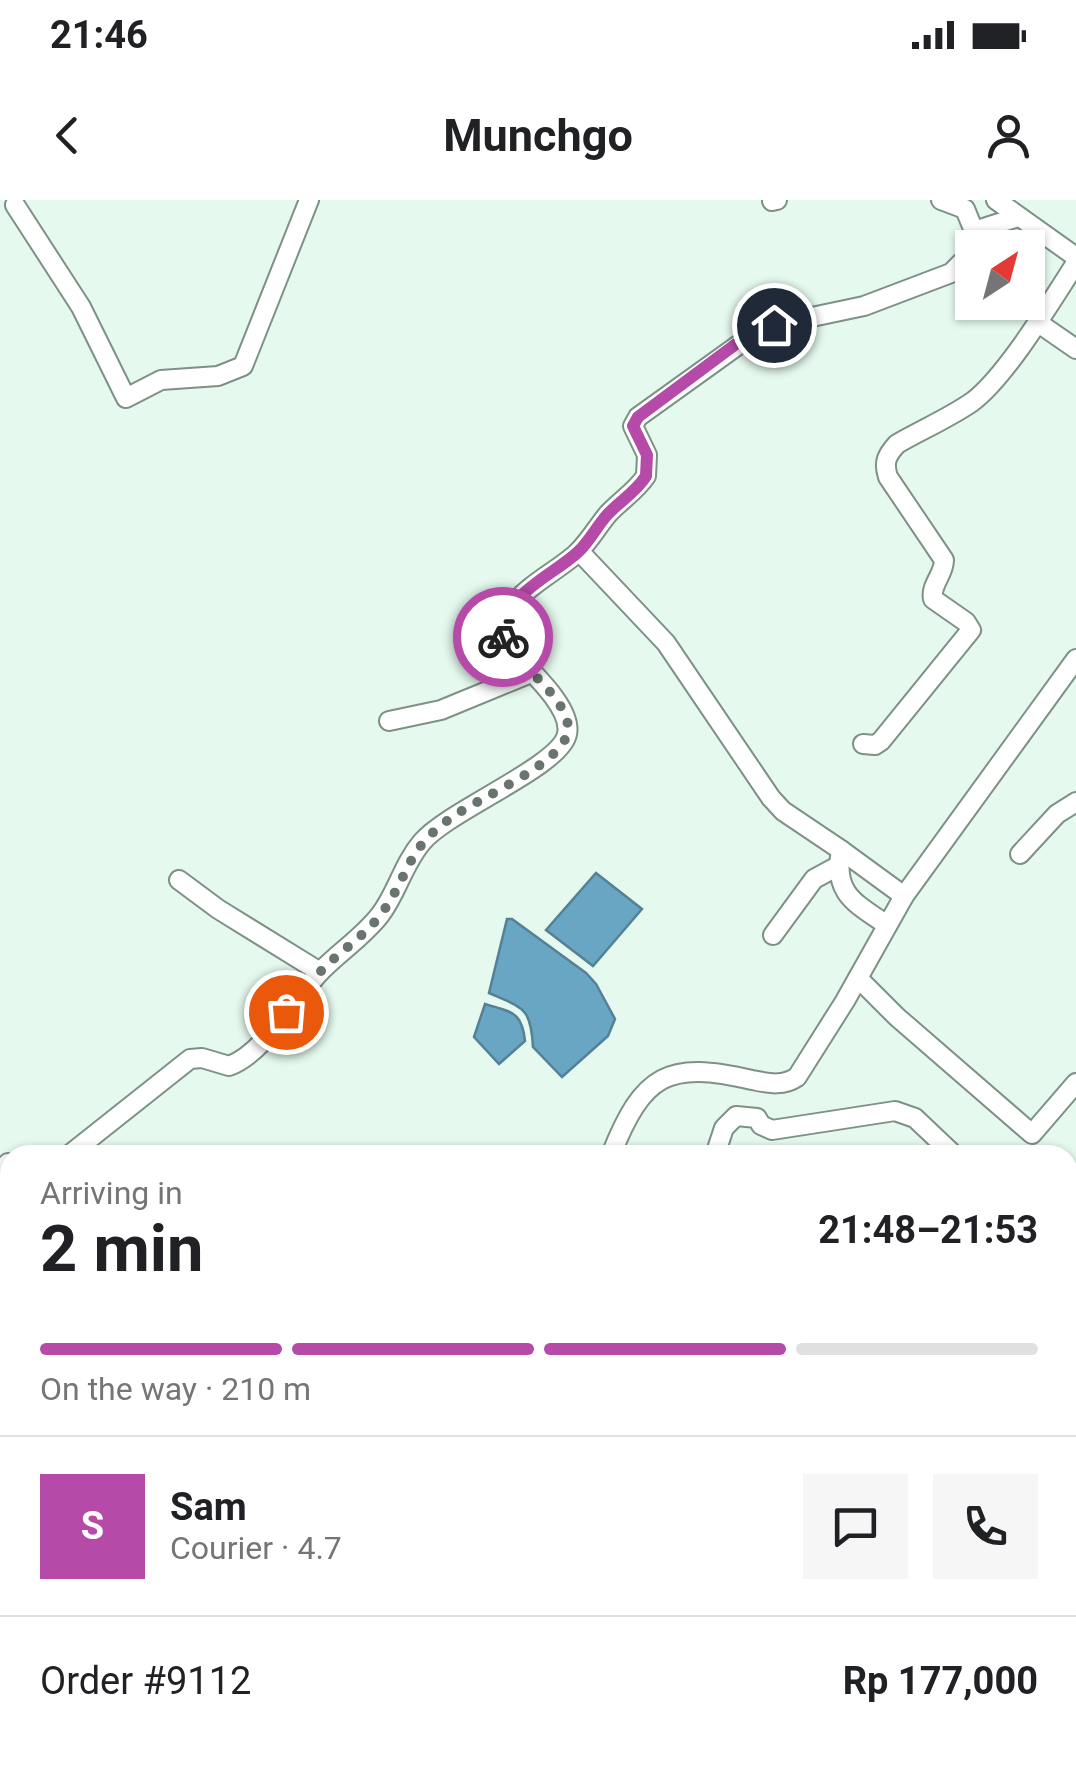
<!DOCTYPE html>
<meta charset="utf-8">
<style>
body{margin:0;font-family:Roboto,sans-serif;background:#f6f6f6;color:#202124;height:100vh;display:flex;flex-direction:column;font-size:38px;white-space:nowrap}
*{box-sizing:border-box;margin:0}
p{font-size:32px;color:#757577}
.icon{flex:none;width:55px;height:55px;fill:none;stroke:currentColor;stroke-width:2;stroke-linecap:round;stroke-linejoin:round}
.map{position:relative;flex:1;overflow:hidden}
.sheet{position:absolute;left:0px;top:945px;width:1078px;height:620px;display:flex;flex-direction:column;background:#fff;border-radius:30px 30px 0 0;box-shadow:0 2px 8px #0004}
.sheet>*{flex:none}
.needle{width:65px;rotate:36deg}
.tools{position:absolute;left:955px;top:30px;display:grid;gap:20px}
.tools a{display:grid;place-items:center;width:90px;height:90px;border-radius:0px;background:#fff;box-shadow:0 2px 8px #0004;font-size:50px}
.pin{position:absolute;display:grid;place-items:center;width:85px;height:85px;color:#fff;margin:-42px;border:5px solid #fff;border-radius:50%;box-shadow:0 2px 10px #0007}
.courier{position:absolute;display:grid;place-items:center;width:100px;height:100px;margin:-50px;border:8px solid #b64aa9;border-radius:50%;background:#fff;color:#222;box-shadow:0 2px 12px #0007}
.headline em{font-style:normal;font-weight:700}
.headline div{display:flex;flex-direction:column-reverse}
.headline{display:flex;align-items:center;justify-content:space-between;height:170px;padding:0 40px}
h1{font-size:65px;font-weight:700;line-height:75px}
.bar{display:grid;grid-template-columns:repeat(4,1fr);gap:15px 10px;align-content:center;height:120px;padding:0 40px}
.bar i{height:12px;border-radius:8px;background:#e0e0e0}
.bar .active{background:#b64aa9}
.bar p{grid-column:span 4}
.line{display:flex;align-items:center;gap:25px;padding:0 40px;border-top:2px solid #e0e0e0}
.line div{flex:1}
.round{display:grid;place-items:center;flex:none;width:105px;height:105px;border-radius:0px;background:#f6f6f6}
.status{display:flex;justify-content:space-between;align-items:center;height:70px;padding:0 50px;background:#fff;direction:ltr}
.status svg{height:28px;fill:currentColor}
header{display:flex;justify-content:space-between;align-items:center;height:130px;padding:0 40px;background:#fff;font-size:45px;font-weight:700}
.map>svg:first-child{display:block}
.water{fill:#69a6c4;stroke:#548195;stroke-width:2.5}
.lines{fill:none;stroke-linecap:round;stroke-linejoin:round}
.minor-casing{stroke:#7e9187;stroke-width:22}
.path{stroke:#92a098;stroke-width:2.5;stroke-dasharray:5 5;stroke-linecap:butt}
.minor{stroke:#fff;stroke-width:18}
.done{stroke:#68746d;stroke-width:10;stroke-dasharray:0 18}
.route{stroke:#b64aa9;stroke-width:12}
</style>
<div class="status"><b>21:46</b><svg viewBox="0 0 49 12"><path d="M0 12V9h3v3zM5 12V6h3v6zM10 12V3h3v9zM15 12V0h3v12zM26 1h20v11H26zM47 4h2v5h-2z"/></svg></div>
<header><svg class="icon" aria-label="back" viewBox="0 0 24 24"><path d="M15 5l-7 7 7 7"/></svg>Munchgo<svg class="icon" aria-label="person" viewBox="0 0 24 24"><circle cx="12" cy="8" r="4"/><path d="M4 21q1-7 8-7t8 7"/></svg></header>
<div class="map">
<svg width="1076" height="1565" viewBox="0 0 1076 1565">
<rect width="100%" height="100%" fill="#e5f9ee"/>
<g class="water">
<path d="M596 673 642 709 593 766 546 730Z"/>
<path d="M507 719H512L586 773 596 784 615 819 608 836 562 877 533 847C531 807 523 808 489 793Z"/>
<path d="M485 804C511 812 522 811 525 841L499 864 474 837Z"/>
</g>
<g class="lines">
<defs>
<g id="minor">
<path d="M941 0 965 9 974 31 1018 17"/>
<path d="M996 0 1076 57"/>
<path d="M772 1 777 0"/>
<path d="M15 5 81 107 126 198 161 180 218 176 243 166 309 0"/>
<path d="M1037 122 1076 149"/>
<path d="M579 351 666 443 771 598 783 611 841 650C833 694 855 703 887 725"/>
<path d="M389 521 441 510 531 473"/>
<path d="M863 544 875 545 881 541 971 430 966 422 933 399C930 385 944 375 944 360L888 277C883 262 887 255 897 244 921 230 949 218 972 202 1006 177 1052 100 1076 63"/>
<path d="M841 650 904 696"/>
<path d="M1020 654 1057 614 1076 602"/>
<path d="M179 680 218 709 320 772"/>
<path d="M773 735 814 679 838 666"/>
<path d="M858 778 897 817 1032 934 1076 883"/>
<path d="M69 955 190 859 202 858 229 866C263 854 294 800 319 773 338 753 363 737 380 715 397 693 403 664 422 642 449 610 561 566 567 534 573 507 526 467 509 448 483 403 555 376 579 351 590 340 598 326 608 314 620 301 636 291 646 276L647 255 633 226 638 217 755 133 774 125 864 106 951 73 965 59 974 31"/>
<path d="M611 955C643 874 668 860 752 880 768 883 782 887 797 877L845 801 904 696 1076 459"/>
<path d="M715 955 724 928 736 916 757 918 761 925 772 930 895 911 915 918 954 955"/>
<path d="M0 972 8 963"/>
<path d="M0 999 10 1004"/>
<path d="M0 1391 10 1398"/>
<path d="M0 1430 10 1417"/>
<path d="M0 1443 10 1452"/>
<path d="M0 1500 8 1505"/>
<path d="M222 1555 230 1565"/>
<path d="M331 1555 332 1565"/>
<path d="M168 1565 179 1555"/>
</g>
</defs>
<use href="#minor" class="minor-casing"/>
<g class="path">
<path d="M1013 35 1019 48"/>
<path d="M1028 65 1040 91"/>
</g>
<use href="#minor" class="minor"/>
</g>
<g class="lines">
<path class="done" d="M286 812C297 799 308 784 321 771 340 751 365 736 382 713 411 672 406 648 454 616 480 597 565 563 568 530 570 499 517 465 503 437"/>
<path class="route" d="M503 437C502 394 551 377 578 352 589 342 597 326 607 315 620 301 636 292 646 276L647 255 633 226 638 217 736 144 774 125"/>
</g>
</svg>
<div class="tools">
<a><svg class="needle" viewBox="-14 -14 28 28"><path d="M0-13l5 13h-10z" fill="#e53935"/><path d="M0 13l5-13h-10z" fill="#757577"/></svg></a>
</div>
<div class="pin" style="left:286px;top:812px;background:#ea580c"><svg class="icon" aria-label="bag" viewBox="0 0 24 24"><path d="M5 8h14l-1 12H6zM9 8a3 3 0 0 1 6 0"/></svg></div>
<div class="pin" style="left:774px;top:125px;background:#1f2937"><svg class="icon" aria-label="home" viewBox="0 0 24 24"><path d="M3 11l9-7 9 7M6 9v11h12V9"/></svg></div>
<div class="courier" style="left:503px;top:437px"><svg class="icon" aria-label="bike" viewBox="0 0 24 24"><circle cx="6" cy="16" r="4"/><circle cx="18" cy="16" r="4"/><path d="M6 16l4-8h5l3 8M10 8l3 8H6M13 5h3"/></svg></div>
<section class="sheet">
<div class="headline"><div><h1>2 min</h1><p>Arriving in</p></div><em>21:48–21:53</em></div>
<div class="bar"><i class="active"></i><i class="active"></i><i class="active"></i><i></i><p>On the way · 210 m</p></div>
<div class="line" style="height:180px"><b class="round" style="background:#b64aa9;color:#fff">S</b><div><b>Sam</b><p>Courier · 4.7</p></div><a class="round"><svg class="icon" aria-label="chat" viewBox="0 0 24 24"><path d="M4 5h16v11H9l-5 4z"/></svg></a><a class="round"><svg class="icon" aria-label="phone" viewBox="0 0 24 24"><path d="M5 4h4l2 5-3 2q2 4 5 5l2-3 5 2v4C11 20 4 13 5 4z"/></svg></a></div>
<div class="line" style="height:130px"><div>Order #9112</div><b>Rp 177,000</b></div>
</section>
</div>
